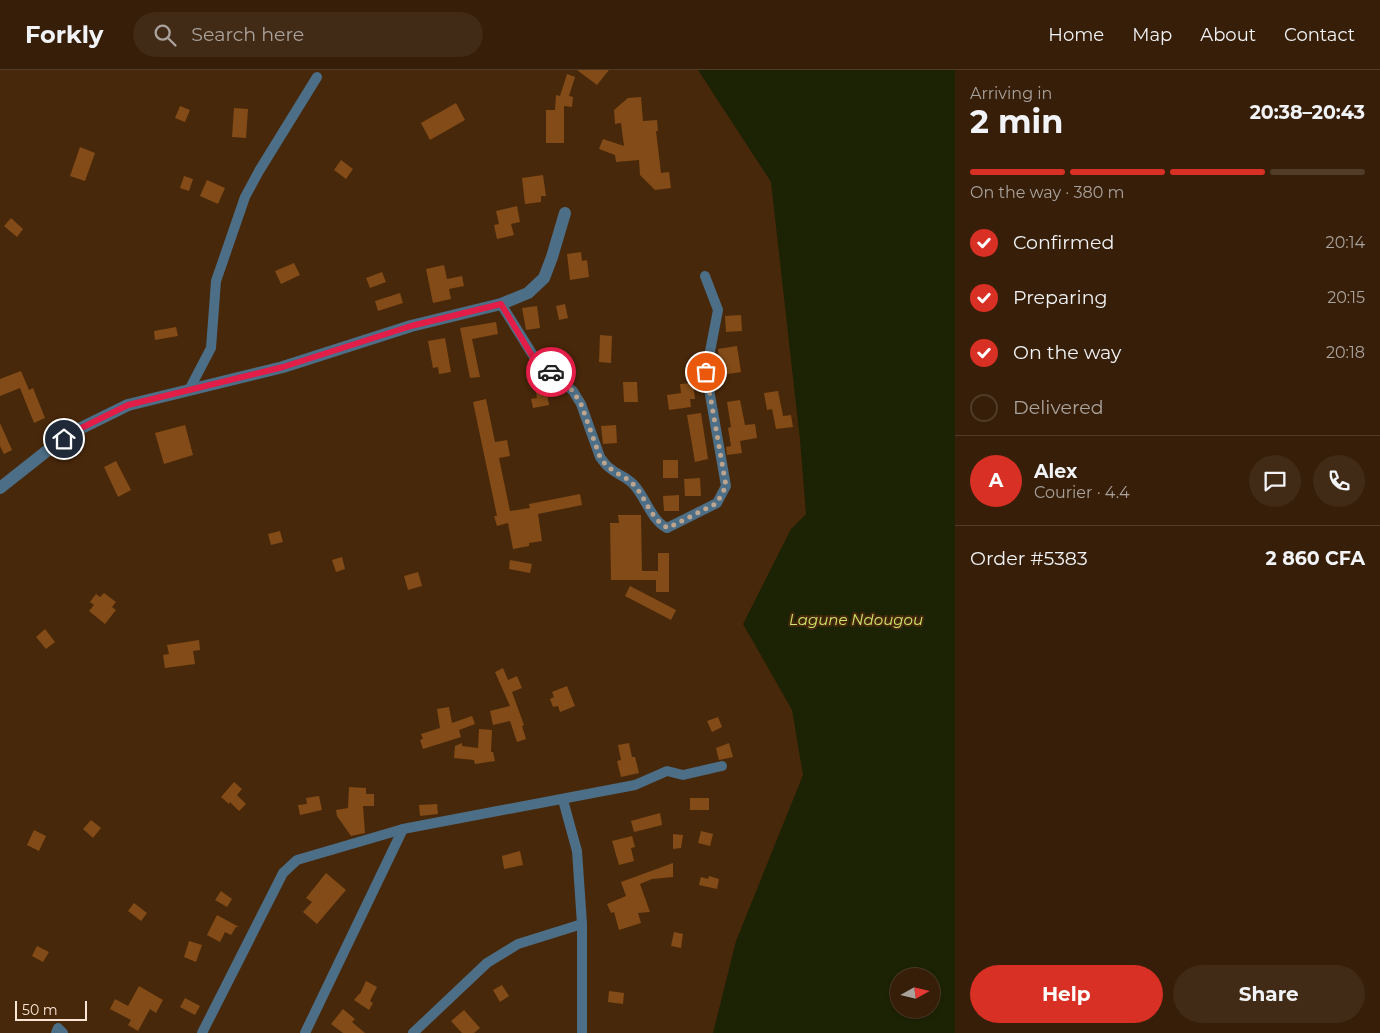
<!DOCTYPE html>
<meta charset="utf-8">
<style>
body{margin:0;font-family:Montserrat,sans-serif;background:#412b16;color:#f1f3f6;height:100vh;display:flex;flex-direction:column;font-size:19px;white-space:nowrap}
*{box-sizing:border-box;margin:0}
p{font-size:16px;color:#aaa29c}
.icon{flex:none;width:28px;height:28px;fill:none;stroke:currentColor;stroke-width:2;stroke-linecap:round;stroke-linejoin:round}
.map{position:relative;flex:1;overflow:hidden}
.sheet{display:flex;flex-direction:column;background:#361e08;width:425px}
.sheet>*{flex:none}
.needle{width:32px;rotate:82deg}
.controls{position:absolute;left:890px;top:898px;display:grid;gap:10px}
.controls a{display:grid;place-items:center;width:50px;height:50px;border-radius:50%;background:#361e08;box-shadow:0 1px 4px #0004,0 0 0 1px #503c29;font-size:25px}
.scale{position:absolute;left:15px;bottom:12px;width:72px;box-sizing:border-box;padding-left:5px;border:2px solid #fbe6d5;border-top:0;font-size:14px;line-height:18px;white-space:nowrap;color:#fbe6d5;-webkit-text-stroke:4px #48280a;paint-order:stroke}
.pin{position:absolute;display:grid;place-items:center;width:42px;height:42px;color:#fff;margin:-21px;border:2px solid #fff;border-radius:50%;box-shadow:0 1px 5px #0007}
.courier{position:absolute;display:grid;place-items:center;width:50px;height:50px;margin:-25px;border:4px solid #e11d48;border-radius:50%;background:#fff;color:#222;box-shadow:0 1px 6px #0007}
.overview em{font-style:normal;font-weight:700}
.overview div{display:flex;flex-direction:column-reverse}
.overview{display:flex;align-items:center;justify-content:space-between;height:85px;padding:0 15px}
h1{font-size:32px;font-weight:700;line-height:38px}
.bar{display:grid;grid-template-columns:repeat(4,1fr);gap:8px 5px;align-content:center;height:60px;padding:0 15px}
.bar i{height:6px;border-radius:4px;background:#503c29}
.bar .active{background:#d93025}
.bar p{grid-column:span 4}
.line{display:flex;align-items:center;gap:12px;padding:0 15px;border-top:1px solid #503c29}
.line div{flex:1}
.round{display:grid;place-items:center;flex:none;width:52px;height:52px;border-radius:26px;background:#412b16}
ol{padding:0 15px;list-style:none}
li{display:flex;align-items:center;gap:15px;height:55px}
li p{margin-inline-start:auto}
li .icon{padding:5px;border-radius:50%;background:#d93025;color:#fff;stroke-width:4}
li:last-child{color:#aaa29c}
li i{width:28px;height:28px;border:2px solid #503c29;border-radius:50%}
.cta{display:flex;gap:10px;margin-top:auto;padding:10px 15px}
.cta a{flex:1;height:58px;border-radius:30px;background:#d93025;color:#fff;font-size:20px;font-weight:700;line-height:58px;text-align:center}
.cta a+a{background:#412b16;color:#f1f3f6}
header{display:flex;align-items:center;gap:30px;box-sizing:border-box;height:70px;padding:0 25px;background:#361e08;border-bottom:1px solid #503c29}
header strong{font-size:24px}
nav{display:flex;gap:28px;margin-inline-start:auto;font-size:18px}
.search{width:350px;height:45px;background:#412b16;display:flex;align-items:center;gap:12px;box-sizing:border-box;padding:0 18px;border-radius:28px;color:#aaa29c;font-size:19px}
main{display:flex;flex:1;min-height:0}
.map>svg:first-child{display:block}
.water{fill:#1c2204;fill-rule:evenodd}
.building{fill:#824b17}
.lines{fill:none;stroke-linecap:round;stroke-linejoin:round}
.minor{stroke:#4c6e86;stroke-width:10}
.tertiary{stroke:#4c6e86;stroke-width:12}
.done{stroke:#bca48e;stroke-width:5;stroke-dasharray:0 9}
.route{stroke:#e11d48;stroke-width:6}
.labels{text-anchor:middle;stroke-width:4;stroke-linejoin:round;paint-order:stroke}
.water-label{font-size:15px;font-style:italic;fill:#cce76b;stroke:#48280a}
</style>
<header>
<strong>Forkly</strong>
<div class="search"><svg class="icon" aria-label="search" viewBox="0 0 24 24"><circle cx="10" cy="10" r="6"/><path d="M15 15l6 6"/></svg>Search here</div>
<nav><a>Home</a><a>Map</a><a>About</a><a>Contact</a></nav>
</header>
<main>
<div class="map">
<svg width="955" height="963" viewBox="0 0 955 963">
<rect width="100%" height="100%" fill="#48280a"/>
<path class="water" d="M698 0H955V963H713L736 871 803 705 792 640 743 554 791 459 806 444 800 370 771 112ZM899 906H931V939H899Z"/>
<g class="building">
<path d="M577 0H609L597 15Z"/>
<path d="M567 4 575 7 569 26 573 27 572 37 564 36V73H546V40H555L556 25 560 26Z"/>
<path d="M641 27 643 51 657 50 658 61H656L661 103 669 102 671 118 655 120 640 105 639 90 616 92 615 85 599 79 603 69 624 76 621 53 615 54 614 40 628 28Z"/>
<path d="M456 33 465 50 430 70 421 53Z"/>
<path d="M180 36 190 40 185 52 175 48Z"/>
<path d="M234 38 248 39 246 68 232 67Z"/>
<path d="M80 77 95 83 85 111 70 106Z"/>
<path d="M341 90 353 99 346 109 334 100Z"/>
<path d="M543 105 546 126H541V132L525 134 522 108Z"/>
<path d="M184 106 193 109 189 121 180 118Z"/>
<path d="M207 110 225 118 218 134 200 126Z"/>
<path d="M517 136 520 152 511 154 514 165 497 169 494 155 499 154 496 141Z"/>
<path d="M11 148 23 159 17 167 4 156Z"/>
<path d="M581 182 582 191 587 190 589 207 570 210 567 184Z"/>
<path d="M294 193 300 205 281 214 275 201Z"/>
<path d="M444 195 447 209 462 206 464 216 449 219 451 229 433 233 426 199Z"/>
<path d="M382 202 386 212 370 218 366 208Z"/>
<path d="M400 223 403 233 378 241 375 231Z"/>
<path d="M565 234 568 248 559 250 556 236Z"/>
<path d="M537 236 540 258 526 260 522 238Z"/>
<path d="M741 245 742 261 726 262 725 246Z"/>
<path d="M496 252 498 264 472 269 480 307 470 308 460 258Z"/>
<path d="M176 257 178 266 155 270 154 261Z"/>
<path d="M600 265 612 266 611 293 599 292Z"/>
<path d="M445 268 451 302 439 304 438 297 433 298 428 271Z"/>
<path d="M737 276 741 302 722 305 718 279Z"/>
<path d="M21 301 29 320 33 318 45 348 34 353 20 318 0 326V309Z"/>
<path d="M544 307 549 335 533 338 531 329 537 328 533 309Z"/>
<path d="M623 312H637L638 332H624Z"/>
<path d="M693 313 695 329H690L691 337 669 340 667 325 681 323 680 314Z"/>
<path d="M778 321 783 346 791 345 793 357 776 359 772 339 767 340 764 323Z"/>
<path d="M486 329 495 372 507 370 510 386 499 388 510 441 530 438 529 434 580 424 582 435 538 444 542 471 529 473V476L513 479 508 453 497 456 494 446H497L473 332Z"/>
<path d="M740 330 745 355 755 354 757 368 740 371 742 383 727 385 726 377 731 376 728 358 731 357 727 332Z"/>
<path d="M701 343 708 389 695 392 687 345Z"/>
<path d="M0 353 12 380 4 384 0 376Z"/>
<path d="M185 355 193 385 164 394 155 363Z"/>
<path d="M616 355 617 373 603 374 601 356Z"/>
<rect x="663" y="390" width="15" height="18"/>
<path d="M116 391 131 420 118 427 104 397Z"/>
<path d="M700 408 701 426H685L684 409Z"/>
<path d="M679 425V441H664L663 426Z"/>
<path d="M618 445H641L642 501H658V483H669V522H656V510H611L610 453H619Z"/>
<path d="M280 461 283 472 271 475 268 464Z"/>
<path d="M342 487 345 499 336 502 332 490Z"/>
<path d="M510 490 532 494 530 503 509 499Z"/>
<path d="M418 502 422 516 408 520 404 506Z"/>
<path d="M630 516 676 540 671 550 625 526Z"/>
<path d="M104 523 116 532 112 537 116 540 105 554 89 541 94 535 90 532 96 524 100 527Z"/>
<path d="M45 559 55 572 46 579 36 567Z"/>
<path d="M199 570 200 580 193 581 195 594 165 598 163 585 169 584 167 575Z"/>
<path d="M503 598 508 610 517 606 522 618 512 622 524 655 522 656 526 669 517 672 510 651 493 655 490 641 510 636 495 602Z"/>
<path d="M567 616 575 636 560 642 558 636 553 637 550 629 554 627 552 622Z"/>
<path d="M449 637 452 653 472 646 475 654 459 660 461 667 423 679 420 670 423 669 421 664 440 658 437 639Z"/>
<path d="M718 647 722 657 712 662 707 651Z"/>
<path d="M479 659 492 660 491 682H493L495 691 475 694 474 690 454 688 455 676 462 673V676L478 678Z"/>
<path d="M629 673 632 687H635L639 703 621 707 617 691 621 690 618 675Z"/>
<path d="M729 673 733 687 719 690 716 678Z"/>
<path d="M234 712 242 719 237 725 246 734 239 741 230 732 229 734 221 727Z"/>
<path d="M349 717 366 718V724H374V736H363L365 763 351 766 337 746 336 740 348 738Z"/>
<path d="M319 726 322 740 300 745 298 735 307 734 306 728Z"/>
<rect x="690" y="728" width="19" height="12"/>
<path d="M437 734 438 744 420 746 419 735Z"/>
<path d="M660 743 662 755 634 762 631 751Z"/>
<path d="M91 750 101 758 93 768 83 759Z"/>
<path d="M34 760 46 766 39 781 27 775Z"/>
<path d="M701 761 713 764 710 776 698 773Z"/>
<path d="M673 764 683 765 681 778 673 779Z"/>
<path d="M632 766 635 777 631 778 634 791 619 795 612 771Z"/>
<path d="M520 781 523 795 504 799 502 786Z"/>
<path d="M673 793V807L652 809 640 814 650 842 638 843 641 853 619 860 614 842 611 843 607 834 626 826 621 812Z"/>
<path d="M326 803 346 820 317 854 303 842 312 832 306 828Z"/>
<path d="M709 806 719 809 717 819 699 815 701 807 708 809Z"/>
<path d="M221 821 232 829 227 837 215 830Z"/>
<path d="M134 833 147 843 141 851 128 841Z"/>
<path d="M217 845 239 857H236L231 865 225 862 220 872 207 865Z"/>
<path d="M674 862 683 864 681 878 671 876Z"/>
<path d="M189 871 202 875 196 892 184 887Z"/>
<path d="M37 876 49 882 43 892 32 886Z"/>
<path d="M366 911 377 917 370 931 373 933 369 940 354 930 359 924H360Z"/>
<path d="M502 915 509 926 500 932 493 920Z"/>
<path d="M139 916 163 930 156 943 150 939 138 961 128 955 131 950 110 939 115 929 128 936Z"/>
<path d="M609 921 624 923 623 934 608 932Z"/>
<path d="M185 928 200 936 195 945 180 937Z"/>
<path d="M343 939 355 949 352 952 365 963H343L331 954Z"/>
<path d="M464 940 480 958 474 963H462L451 951Z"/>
</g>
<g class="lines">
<g class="minor">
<path d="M501 234 536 290 573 321 581 334 600 387C603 391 606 396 611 399 618 405 627 407 634 415 646 428 651 450 667 458L717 433 726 416 706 302 718 240 705 206"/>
<path d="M189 320 211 278 216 211 245 127 259 101 317 7"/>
<path d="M563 730 577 781 582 854V963"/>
<path d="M56 963 58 958 63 963"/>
<path d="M202 963 283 803 297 790 403 759 635 715 667 701 683 705 722 696"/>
<path d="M305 963 403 759"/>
<path d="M413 963 487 893 518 874 582 854"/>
</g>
<path class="tertiary" d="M0 418 67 365 128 335 283 297 411 256 501 234 528 223 544 208 552 187 565 143"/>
</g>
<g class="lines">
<path class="done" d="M551 302 573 321 581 334 600 387C603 391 606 396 611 399 618 405 627 407 634 415 646 428 651 450 668 458L717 433 726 416 706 302"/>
<path class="route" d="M64 369 67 365 128 335 283 297 411 256 501 234 531 284 536 290 551 302"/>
</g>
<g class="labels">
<g class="water-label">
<text x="856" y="555">Lagune Ndougou</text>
</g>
</g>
</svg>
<div class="controls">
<a><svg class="needle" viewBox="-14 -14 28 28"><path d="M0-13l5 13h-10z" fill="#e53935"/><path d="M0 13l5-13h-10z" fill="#aaa29c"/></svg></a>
</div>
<div class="scale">50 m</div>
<div class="pin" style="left:706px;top:302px;background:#ea580c"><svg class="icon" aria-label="bag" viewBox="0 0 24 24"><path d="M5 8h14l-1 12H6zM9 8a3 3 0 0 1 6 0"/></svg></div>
<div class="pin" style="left:64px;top:369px;background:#1f2937"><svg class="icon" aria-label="home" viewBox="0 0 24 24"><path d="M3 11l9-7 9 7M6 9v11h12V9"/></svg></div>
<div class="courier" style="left:551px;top:302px"><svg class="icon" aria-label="car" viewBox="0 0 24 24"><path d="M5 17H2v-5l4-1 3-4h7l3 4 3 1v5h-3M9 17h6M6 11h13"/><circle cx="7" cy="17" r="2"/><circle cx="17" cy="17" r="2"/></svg></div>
</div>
<section class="sheet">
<div class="overview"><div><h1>2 min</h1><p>Arriving in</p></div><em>20:38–20:43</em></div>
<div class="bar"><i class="active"></i><i class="active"></i><i class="active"></i><i></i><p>On the way · 380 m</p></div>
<ol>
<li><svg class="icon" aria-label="check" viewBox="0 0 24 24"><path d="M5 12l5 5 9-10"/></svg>Confirmed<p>20:14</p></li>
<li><svg class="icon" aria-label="check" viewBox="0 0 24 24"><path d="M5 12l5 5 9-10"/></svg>Preparing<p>20:15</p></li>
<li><svg class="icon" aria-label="check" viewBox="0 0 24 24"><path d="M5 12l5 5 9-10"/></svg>On the way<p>20:18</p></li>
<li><i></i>Delivered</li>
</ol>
<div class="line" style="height:90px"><b class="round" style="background:#d93025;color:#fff">A</b><div><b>Alex</b><p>Courier · 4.4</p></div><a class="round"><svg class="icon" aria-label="chat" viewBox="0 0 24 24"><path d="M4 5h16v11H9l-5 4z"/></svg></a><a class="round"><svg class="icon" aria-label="phone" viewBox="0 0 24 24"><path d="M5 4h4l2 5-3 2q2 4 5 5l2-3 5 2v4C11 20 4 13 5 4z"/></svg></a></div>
<div class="line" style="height:65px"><div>Order #5383</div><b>2 860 CFA</b></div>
<div class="cta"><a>Help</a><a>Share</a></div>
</section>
</main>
